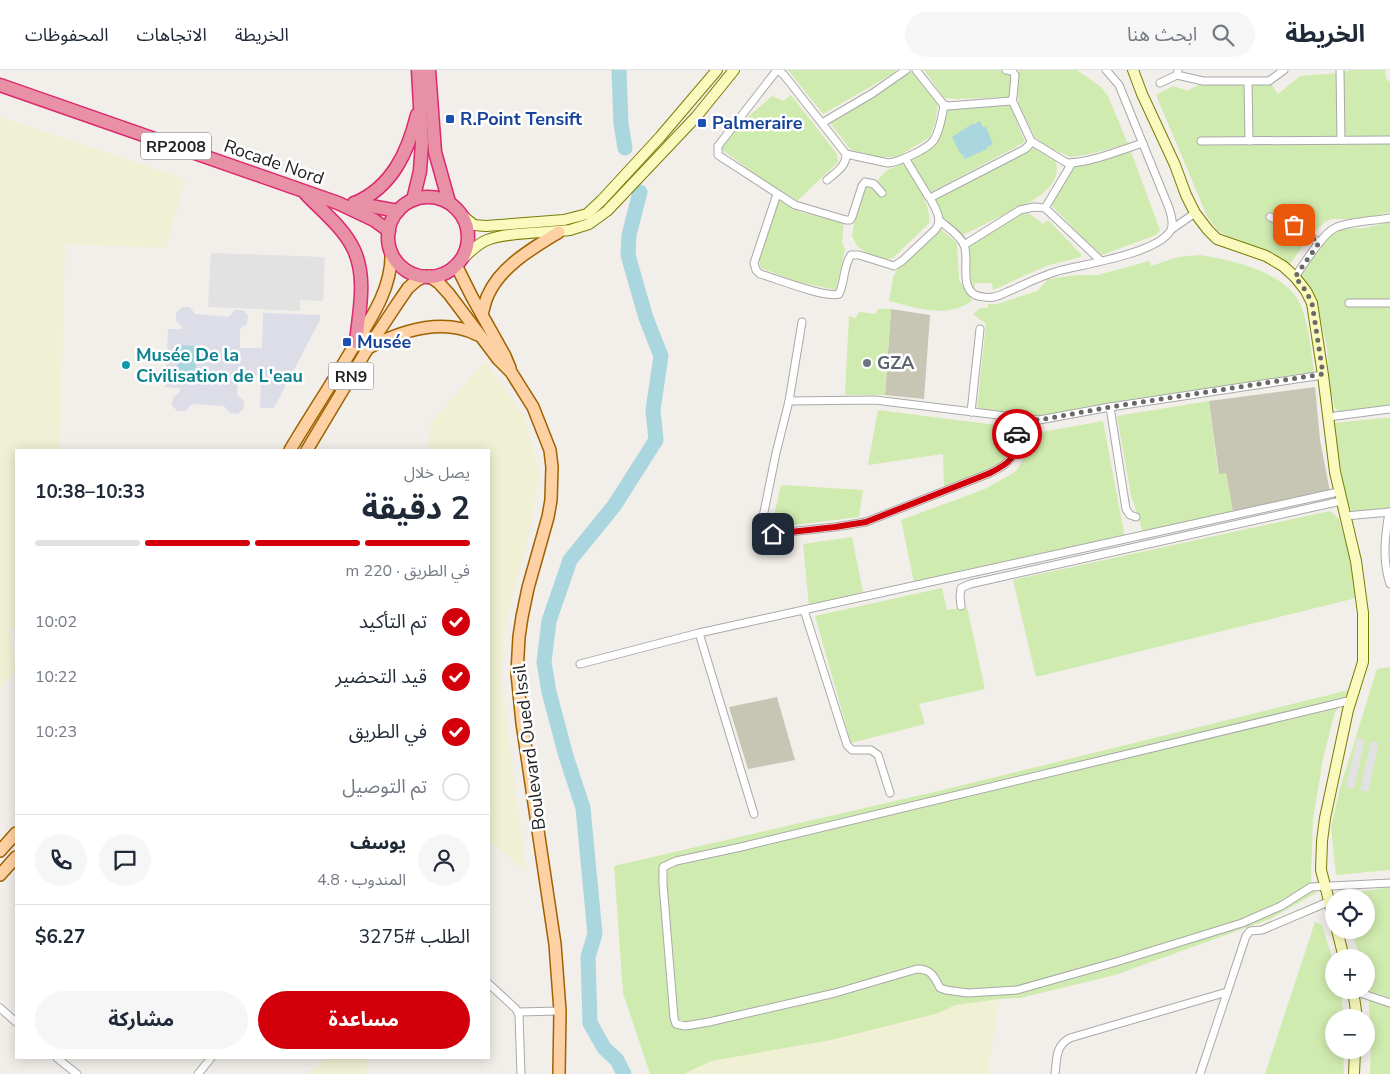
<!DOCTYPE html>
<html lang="ar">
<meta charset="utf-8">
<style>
body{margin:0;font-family:"Nunito Sans","Noto Sans Arabic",sans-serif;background:#f6f6f7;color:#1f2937;direction:rtl;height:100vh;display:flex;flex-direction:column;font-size:19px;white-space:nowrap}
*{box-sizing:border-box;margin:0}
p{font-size:16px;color:#747a83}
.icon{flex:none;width:28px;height:28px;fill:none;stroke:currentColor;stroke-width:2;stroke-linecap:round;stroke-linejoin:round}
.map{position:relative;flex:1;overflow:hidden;direction:ltr}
.sheet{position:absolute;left:15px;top:379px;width:475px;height:610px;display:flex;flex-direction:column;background:#fff;border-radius:0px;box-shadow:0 2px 12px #0003;direction:rtl}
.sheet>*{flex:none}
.tools{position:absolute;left:1325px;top:819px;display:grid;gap:10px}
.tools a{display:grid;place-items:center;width:50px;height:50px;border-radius:50%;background:#fff;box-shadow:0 2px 12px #0003;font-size:25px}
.pin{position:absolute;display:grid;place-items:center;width:42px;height:42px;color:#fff;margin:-21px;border-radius:10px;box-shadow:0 2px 8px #0006}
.courier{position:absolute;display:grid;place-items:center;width:50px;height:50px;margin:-25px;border:4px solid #d3000c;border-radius:50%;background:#fff;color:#222;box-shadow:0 1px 6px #0007}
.overview em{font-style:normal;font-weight:700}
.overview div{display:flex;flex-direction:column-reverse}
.overview{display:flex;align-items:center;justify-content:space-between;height:85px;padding:0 20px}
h1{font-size:32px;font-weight:700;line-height:38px}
.bar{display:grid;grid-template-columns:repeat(4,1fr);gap:8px 5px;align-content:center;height:60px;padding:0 20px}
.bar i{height:6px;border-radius:4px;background:#e0e1e3}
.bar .current{background:#d3000c}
.bar p{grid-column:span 4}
.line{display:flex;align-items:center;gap:12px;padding:0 20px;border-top:1px solid #e0e1e3}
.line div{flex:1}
.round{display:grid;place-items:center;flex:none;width:52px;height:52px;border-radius:26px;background:#f6f6f7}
ol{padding:0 20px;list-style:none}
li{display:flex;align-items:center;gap:15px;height:55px}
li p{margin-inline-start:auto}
li .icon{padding:5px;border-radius:50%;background:#d3000c;color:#fff;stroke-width:4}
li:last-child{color:#747a83}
li i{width:28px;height:28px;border:2px solid #e0e1e3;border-radius:50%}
.button{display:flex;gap:10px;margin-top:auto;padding:10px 20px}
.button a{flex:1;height:58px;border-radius:30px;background:#d3000c;color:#fff;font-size:20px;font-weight:700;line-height:58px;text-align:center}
.button a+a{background:#f6f6f7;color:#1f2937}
header{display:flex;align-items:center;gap:30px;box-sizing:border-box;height:70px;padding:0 25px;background:#fff;border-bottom:1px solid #e0e1e3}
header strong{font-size:24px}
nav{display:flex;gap:28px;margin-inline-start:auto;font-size:18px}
.search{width:350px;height:45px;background:#f6f6f7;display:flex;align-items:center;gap:12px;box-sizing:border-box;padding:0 18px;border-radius:28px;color:#747a83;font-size:19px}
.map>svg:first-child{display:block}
.construction{fill:#c7c6b4}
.farmland{fill:#f0f0d4}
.grass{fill:#d0ebaf}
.parking{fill:#e2e2e2}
.plaza{fill:#dddde8}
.water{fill:#a9d6df}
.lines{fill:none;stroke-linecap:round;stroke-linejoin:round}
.river{stroke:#a9d6df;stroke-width:15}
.street-casing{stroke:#a9a9a9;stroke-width:9}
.secondary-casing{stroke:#777d04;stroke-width:12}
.primary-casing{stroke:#9f6200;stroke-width:14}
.highway-casing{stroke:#dd2870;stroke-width:15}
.street{stroke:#fff;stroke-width:7}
.secondary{stroke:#fafabe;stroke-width:10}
.primary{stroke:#fdd1a3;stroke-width:11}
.highway{stroke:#e891a6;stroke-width:12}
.done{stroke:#6b6968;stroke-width:5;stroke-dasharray:0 9}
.route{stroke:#d3000c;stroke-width:6}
.transit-dot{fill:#1a4fb4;stroke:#fff;stroke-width:2}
.worship-dot{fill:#6b7280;stroke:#fff;stroke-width:2}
.culture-dot{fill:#0f9aa8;stroke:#fff;stroke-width:2}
.labels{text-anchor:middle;stroke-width:5;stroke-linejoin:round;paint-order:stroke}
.shield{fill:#fff;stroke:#646464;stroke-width:1}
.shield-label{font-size:16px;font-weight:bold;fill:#222}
.transit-label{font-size:18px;font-weight:bold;fill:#164399;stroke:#fff;text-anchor:start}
.street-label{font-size:18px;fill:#222;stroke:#fff}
.culture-label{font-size:18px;font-weight:bold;fill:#0d838f;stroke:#fff;text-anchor:start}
.worship-label{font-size:18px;font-weight:bold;fill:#5b616d;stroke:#fff;text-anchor:start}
</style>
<header>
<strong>الخريطة</strong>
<div class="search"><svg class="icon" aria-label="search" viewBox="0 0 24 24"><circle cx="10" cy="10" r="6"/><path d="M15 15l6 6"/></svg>ابحث هنا</div>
<nav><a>الخريطة</a><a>الاتجاهات</a><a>المحفوظات</a></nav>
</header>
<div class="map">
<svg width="1390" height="1004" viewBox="0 0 1390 1004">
<rect width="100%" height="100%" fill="#f2eee9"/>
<g class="construction">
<path d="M891 239 930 245 924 329 885 325Z"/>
<path d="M1315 317 1320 370 1330 422 1233 442 1226 404 1219 405 1209 331Z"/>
<path d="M777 627 795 690 748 699 729 637Z"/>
</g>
<g class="farmland">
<path d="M0 47 185 109 166 178 65 174 60 380H16V558H9L16 599 0 619Z"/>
<path d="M485 291 525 348 539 402 527 475 506 550 501 607 526 801 489 771V380H428L431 353Z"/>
<path d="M999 929 988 1004H684L711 991 831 970 939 943 955 935Z"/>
<path d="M327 988H367V1004H307Z"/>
</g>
<g class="grass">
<path d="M788 0H896L894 3 823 44Z"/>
<path d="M916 0 938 34 935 53 930 67 897 87H876L851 80 830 53 910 2Z"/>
<path d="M924 0H1011L1010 27 955 29 944 28Z"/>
<path d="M1019 0H1077L1101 17 1108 26 1128 74 1090 84 1071 87 1047 77 1035 67 1019 35 1017 14Z"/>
<path d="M1351 0H1385L1386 9 1390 12V142L1360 149H1332L1325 152 1310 166 1290 194 1266 181 1239 172 1218 161 1207 146 1156 25 1173 16 1188 21 1202 13 1269 11 1278 24 1300 6 1340 3Z"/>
<path d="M791 25 837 84 838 92 795 133 721 79 742 52 772 26 783 31Z"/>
<path d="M1009 33 1025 72 928 124 910 91V88L934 73 944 38Z"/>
<path d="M1034 78 1056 92C1063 121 1025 134 1005 144 991 151 977 158 963 165L943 151 934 130 1020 82Z"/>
<path d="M1130 79 1160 160 1156 165 1102 185 1083 168 1052 136 1054 123 1073 97Z"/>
<path d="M901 94 906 95C914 110 932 136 929 153L893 188 884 190 868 184 857 176 852 166 857 139 867 112 877 111 887 100Z"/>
<path d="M777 129 800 142 844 153 842 173 845 179 836 220 798 212 761 198 759 190Z"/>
<path d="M1023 143 1030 144 1043 154 1048 150 1081 184V187L1046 196 993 220 992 213H975L974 220 967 213 968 174 1000 154Z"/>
<path d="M1390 152V335L1349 343H1340L1335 338 1330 318 1327 278 1317 232 1297 206 1323 171 1337 159 1365 158Z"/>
<path d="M938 157 957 173 959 210 972 231C946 249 918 238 889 231L893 207 900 195Z"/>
<path d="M1200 185C1232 190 1289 202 1302 238 1309 258 1311 281 1314 302L1039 346 977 338 986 254 973 244 980 238H988V234H997L1037 221 1048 209 1077 205H1098L1149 191 1151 196 1178 187Z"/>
<path d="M877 239H891L885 325H845L849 246 856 248 859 242 876 244Z"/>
<path d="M1209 331 1218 404 1226 403 1233 442 1143 462 1131 425 1117 346Z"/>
<path d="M878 340 996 355 1007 366 1009 381 1006 389 995 397 944 417 943 384 868 395Z"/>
<path d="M1383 348H1390V438L1357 442 1349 439 1346 433 1334 353Z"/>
<path d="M1103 351 1125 468 914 512 901 450 985 419 1015 402 1022 392 1026 379 1025 365Z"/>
<path d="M781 415 863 420 859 447 771 458Z"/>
<path d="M1330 441 1339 449 1353 497 1356 528 1036 607 1013 510Z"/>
<path d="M852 467 863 522 809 536 803 474Z"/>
<path d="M942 518 947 540 967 537 985 619 919 634 925 654 851 673 815 546Z"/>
<path d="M1390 597V800L1336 805 1331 757 1340 718 1377 599Z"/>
<path d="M1349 620 1334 645 1323 689 1313 749 1311 808 1312 817 1316 823 1270 849 1115 905 1020 928 999 929 955 935 939 943 831 970 711 991 684 1004H650L623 923 614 796 947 719Z"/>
<path d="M1390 817V1004H1370L1371 971 1366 888 1360 887 1351 860H1366V828L1340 827 1339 825Z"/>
<path d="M1315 852 1322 855 1334 894V920H1342V922L1343 947 1334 948V980H1343L1344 1004H1265Z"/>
</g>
<g class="parking">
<path d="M211 183 325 187 323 231 300 230V241L208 237Z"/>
<path d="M1357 668 1365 670 1354 719 1346 717Z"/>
<path d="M1371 671 1379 673 1368 722 1360 720Z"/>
</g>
<path class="plaza" d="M182 237H190L195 244 228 247 235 240H243L248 246 247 254 240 259V278H262L263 243 320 245V250L274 338H260L261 306 238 305 237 325 244 331V338L238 344 230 343 224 336 192 334 186 341H177L172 335 173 327 180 322V318L165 317 168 259H182V256L176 251V243Z"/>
<g class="water">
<path d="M980 51 983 57H986L993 74 987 77V79L965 89 962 84 960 83 952 67 972 54H975Z"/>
<path d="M178 275 197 276V286L208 287 207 293H196V304L177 303Z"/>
</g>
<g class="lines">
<g class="river">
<path d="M619 0 621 54 625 78"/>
<path d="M624 1004 617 990 604 978 590 953 588 887 595 864 583 738 566 686 549 622 544 592 549 551 570 490 614 436 656 370 653 340 661 286 646 248 628 185 629 165 640 122"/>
</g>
<defs>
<g id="street">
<path d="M777 0 718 76V85L795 135 846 150H850L852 147 862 116 865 112 874 114 882 123"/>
<path d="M778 0 784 5 846 84C847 96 835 103 827 110"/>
<path d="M916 0 943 34 948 36 1011 31 1013 27 1015 5 1012 1 1006 0"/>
<path d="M1178 0 1177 5 1203 11H1269L1284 0"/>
<path d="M1340 0 1341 70"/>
<path d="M1248 12 1249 71"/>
<path d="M1160 13 1177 5"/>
<path d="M822 53 873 23 906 0"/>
<path d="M1031 71 1067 93C1090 93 1121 80 1143 73"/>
<path d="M1201 71 1390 70"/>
<path d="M846 84 888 93C899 92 928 79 934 70 940 61 942 46 944 35"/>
<path d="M905 88 928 126 930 128 1025 79 1030 74 1031 71 1012 30"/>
<path d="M777 124 754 193 756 200 760 204C775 208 827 229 839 224 845 212 843 196 851 185H859L894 196 902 191 935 160C944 150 935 138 930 128"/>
<path d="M1045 138 1072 93"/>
<path d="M1270 147 1283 153 1298 157 1319 173"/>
<path d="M940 151C947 157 960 165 964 175 970 189 959 216 975 225 980 227 989 228 994 227 1000 226 1006 222 1012 220 1027 213 1041 206 1058 201 1084 194 1157 184 1171 160 1174 153 1171 145 1169 138L1119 15 1106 0"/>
<path d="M1172 159 1195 143"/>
<path d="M964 175 1020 140 1034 137 1045 138 1100 190"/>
<path d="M1295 207C1304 194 1322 164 1335 158 1350 151 1374 151 1390 148"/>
<path d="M1349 233H1390"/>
<path d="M802 252 789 331 776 383 763 447V461L768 463H779L835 457 866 452 990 403C1020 389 1016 379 1017 349"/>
<path d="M789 331 875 330 1039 350 1110 337 1323 305"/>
<path d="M1110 337 1126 439 1130 445 1136 447"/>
<path d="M971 342 980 259"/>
<path d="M1328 347 1390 339"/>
<path d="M1389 442C1385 467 1382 490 1390 514"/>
<path d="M1345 446 1390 442"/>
<path d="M961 536 960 527 961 518 970 514 1341 431"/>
<path d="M804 540 847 675 852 680H871L878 685 890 723"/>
<path d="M699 563 754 744"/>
<path d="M580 594 699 563 1338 422"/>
<path d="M1352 630 741 777 676 791 663 797V814L674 948 676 954 685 956 709 952 835 923 917 899C931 899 934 906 940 918L946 920 968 923 1017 920 1116 892 1242 853 1281 836 1311 817 1390 813"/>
<path d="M489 914 516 939 519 945 521 1004"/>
<path d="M1354 921 1390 933"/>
<path d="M0 938 16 952"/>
<path d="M518 942 560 941"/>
<path d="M57 988 77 1004"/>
<path d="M198 1004 211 988"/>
<path d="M1055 1004C1057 989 1055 976 1070 968L1227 922"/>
<path d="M1200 1004 1246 866 1250 861 1262 860 1328 832"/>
</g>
<g id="secondary">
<path d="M1133 0 1142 24 1175 95 1186 125 1195 143 1208 160 1217 169 1266 186 1283 196 1295 207 1306 221 1312 233 1323 305 1335 402 1356 491 1363 543V592L1348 640 1325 748 1322 771 1321 800 1334 850"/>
<path d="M463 146 474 155 486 156 564 150 587 144 601 131 660 67 717 0"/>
<path d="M461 190C469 183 477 174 487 170 507 162 547 163 570 160L589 154 607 141 696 47 734 0"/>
<path d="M1337 860 1344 888"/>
<path d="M1353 920 1357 948"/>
<path d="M1354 1004 1355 980"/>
</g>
<g id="primary">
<path d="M456 195 472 227 505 286 510 298"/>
<path d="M429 206 439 213 449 224 498 289 511 302 533 337 550 380 552 397 551 430 548 447 528 518 522 547 519 567 517 603 522 653 555 874 560 941 559 1004"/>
<path d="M482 244C484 238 485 231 488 225 501 196 533 178 559 162"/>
<path d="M370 277C403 260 443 247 478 265"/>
<path d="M290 380C309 348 329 318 348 286 367 254 393 220 391 182"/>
<path d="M307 380 368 278 397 234 408 218 416 211 425 206"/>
<path d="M0 781 16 763"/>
<path d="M0 805 16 787"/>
</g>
<g id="highway">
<path d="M429 0 435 82 449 132"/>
<path d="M0 15 338 133 374 150 389 161"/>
<path d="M306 124C322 141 344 158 354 180 367 208 359 242 356 272"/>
<circle cx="428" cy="167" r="40"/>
<path d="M413 130 420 101 422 72 418 0"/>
<path d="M354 133 398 141"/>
<path d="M355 133C392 117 408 82 417 45"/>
</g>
</defs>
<use href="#street" class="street-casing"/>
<use href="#secondary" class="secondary-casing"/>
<use href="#primary" class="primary-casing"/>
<use href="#highway" class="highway-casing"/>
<use href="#street" class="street"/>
<use href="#secondary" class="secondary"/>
<use href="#primary" class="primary"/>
<use href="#highway" class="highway"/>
</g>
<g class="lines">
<path class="done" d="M1017 364V348L1039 350 1110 337 1323 304 1312 233 1306 221 1295 207 1319 173 1303 160 1294 155"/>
<path class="route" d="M773 464 835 457 866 452 990 403C1012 392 1015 388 1017 364"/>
</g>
<g class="transit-dot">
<rect x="445" y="44" width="10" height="10" rx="2.5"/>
<rect x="697" y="48" width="10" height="10" rx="2.5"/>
<rect x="342" y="267" width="10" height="10" rx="2.5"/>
</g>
<circle class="worship-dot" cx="867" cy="293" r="5"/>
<circle class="culture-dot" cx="126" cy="295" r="5"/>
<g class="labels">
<g class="shield">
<rect x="141" y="62.5" width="70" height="27" rx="4"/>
<rect x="328.5" y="292.5" width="45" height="27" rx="4"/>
</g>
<g class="shield-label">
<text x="176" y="82">RP2008</text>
<text x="351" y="312">RN9</text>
</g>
<g class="transit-label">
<text x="460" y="55">R.Point Tensift</text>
<text x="712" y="59">Palmeraire</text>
<text x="357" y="278">Musée</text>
</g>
<g class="street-label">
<text transform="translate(274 92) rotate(19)" y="6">Rocade Nord</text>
<text transform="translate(529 677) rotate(-97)" y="6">Boulevard Oued Issil</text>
</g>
<g class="culture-label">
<text x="136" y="291">Musée De la<tspan x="136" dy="21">Civilisation de L'eau</tspan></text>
</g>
<g class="worship-label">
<text x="877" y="299">GZA</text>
</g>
</g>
</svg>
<div class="tools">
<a><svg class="icon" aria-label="locate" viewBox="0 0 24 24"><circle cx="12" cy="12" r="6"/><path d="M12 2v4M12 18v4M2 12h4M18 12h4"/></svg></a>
<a>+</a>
<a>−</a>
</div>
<div class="pin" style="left:1294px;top:155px;background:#ea580c"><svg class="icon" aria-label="bag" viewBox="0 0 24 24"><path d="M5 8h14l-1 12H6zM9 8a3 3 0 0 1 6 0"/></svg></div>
<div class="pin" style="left:773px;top:464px;background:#1f2937"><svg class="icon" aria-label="home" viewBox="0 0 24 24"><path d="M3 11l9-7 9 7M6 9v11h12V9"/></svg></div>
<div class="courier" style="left:1017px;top:364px"><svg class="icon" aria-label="car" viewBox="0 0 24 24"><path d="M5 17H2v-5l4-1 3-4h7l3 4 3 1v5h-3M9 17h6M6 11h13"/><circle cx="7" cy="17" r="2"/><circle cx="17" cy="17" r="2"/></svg></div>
<section class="sheet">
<div class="overview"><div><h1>2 دقيقة</h1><p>يصل خلال</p></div><em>10:33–10:38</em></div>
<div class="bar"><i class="current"></i><i class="current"></i><i class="current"></i><i></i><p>في الطريق · 220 m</p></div>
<ol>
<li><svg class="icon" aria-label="check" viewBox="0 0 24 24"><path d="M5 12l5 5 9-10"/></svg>تم التأكيد<p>10:02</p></li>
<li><svg class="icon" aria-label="check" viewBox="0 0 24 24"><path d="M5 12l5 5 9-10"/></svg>قيد التحضير<p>10:22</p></li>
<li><svg class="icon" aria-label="check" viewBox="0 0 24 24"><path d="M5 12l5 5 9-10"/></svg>في الطريق<p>10:23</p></li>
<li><i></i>تم التوصيل</li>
</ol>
<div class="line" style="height:90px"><a class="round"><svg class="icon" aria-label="person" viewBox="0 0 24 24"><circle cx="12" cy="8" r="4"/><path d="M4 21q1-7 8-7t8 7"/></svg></a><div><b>يوسف</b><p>المندوب · 4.8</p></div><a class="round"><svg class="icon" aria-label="chat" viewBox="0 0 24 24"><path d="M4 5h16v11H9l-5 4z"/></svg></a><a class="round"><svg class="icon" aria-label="phone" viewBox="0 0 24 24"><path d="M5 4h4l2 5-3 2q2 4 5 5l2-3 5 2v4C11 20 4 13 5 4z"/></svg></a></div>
<div class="line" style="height:65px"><div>الطلب #3275</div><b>$6.27</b></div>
<div class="button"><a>مساعدة</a><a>مشاركة</a></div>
</section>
</div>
